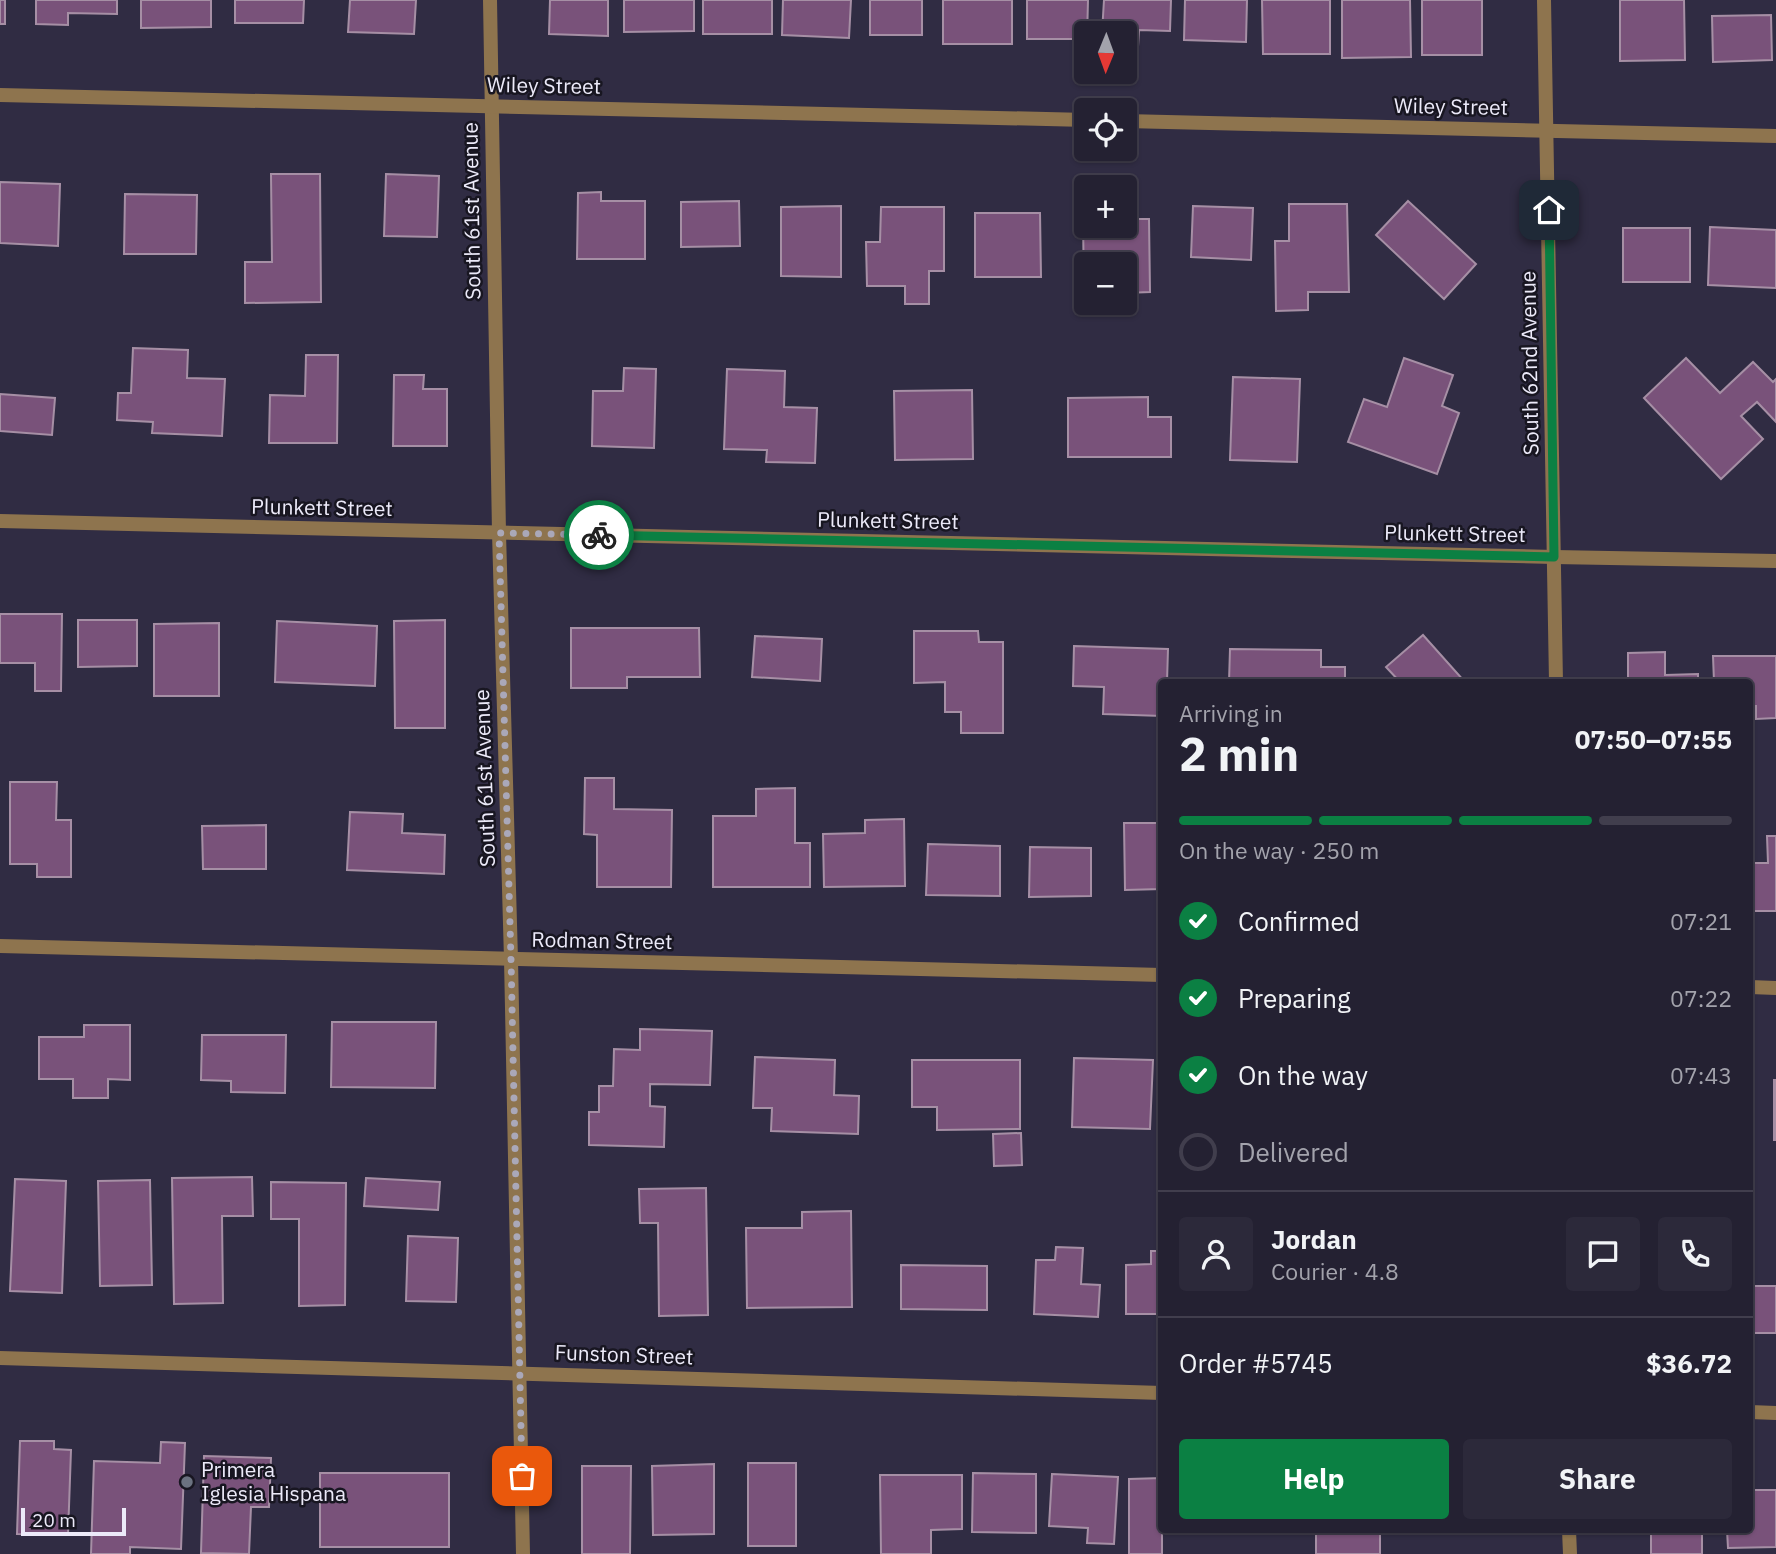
<!DOCTYPE html>
<meta charset="utf-8">
<style>
body{margin:0;font-family:"IBM Plex Sans",sans-serif;background:#2c293a;color:#f1f3f6;height:100vh;display:flex;flex-direction:column;font-size:26px;white-space:nowrap}
*{box-sizing:border-box;margin:0}
p{font-size:23px;color:#a3a3ac}
.icon{flex:none;width:38px;height:38px;fill:none;stroke:currentColor;stroke-width:2;stroke-linecap:round;stroke-linejoin:round}
.map{position:relative;flex:1;overflow:hidden}
.panel{position:absolute;left:1158px;top:679px;width:595px;height:854px;display:flex;flex-direction:column;background:#242132;border-radius:7px;box-shadow:0 2px 5px #0004,0 0 0 2px #413e4d}
.panel>*{flex:none}
.needle{width:46px;rotate:181deg}
.tools{position:absolute;left:1074px;top:21px;display:grid;gap:14px}
.tools a{display:grid;place-items:center;width:63px;height:63px;border-radius:7px;background:#242132;box-shadow:0 2px 5px #0004,0 0 0 2px #413e4d;font-size:35px}
.scale{position:absolute;left:21px;bottom:18px;width:105px;box-sizing:border-box;padding-left:7px;border:4px solid #eceaf9;border-top:0;font-size:19px;line-height:24px;white-space:nowrap;color:#eceaf9;-webkit-text-stroke:5px #181621;paint-order:stroke}
.pin{position:absolute;display:grid;place-items:center;width:60px;height:60px;color:#fff;margin:-30px;border-radius:14px;box-shadow:0 4px 10px #0006}
.courier{position:absolute;display:grid;place-items:center;width:70px;height:70px;margin:-35px;border:5px solid #0b8043;border-radius:50%;background:#fff;color:#222;box-shadow:0 2px 9px #0007}
.summary em{font-style:normal;font-weight:800}
.summary div{display:flex;flex-direction:column-reverse}
.summary{display:flex;align-items:center;justify-content:space-between;height:119px;padding:0 21px}
h1{font-size:46px;font-weight:800;line-height:52px}
.bar{display:grid;grid-template-columns:repeat(4,1fr);gap:10px 7px;align-content:center;height:84px;padding:0 21px}
.bar i{height:9px;border-radius:5px;background:#413e4d}
.bar .current{background:#0b8043}
.bar p{grid-column:span 4}
.line{display:flex;align-items:center;gap:18px;padding:0 21px;border-top:2px solid #413e4d}
.line div{flex:1}
.round{display:grid;place-items:center;flex:none;width:74px;height:74px;border-radius:7px;background:#2c293a}
ol{padding:0 21px;list-style:none}
li{display:flex;align-items:center;gap:21px;height:77px}
li p{margin-inline-start:auto}
li .icon{padding:7px;border-radius:50%;background:#0b8043;color:#fff;stroke-width:4}
li:last-child{color:#a3a3ac}
li i{width:38px;height:38px;border:4px solid #413e4d;border-radius:50%}
.button{display:flex;gap:14px;margin-top:auto;padding:14px 21px}
.button a{flex:1;height:80px;border-radius:7px;background:#0b8043;color:#fff;font-size:28px;font-weight:800;line-height:80px;text-align:center}
.button a+a{background:#2c293a;color:#f1f3f6}
.map>svg:first-child{display:block}
.building{fill:#79527a;stroke:#a68fa5;stroke-width:2}
.lines{fill:none;stroke-linecap:round;stroke-linejoin:round}
.minor{stroke:#8e744e;stroke-width:14}
.tertiary{stroke:#8e744e;stroke-width:14}
.done{stroke:#aaa8b9;stroke-width:7;stroke-dasharray:0 12.6}
.route{stroke:#0b8043;stroke-width:9}
.worship-dot{fill:#6b7280;stroke:#181621;stroke-width:2.5}
.labels{text-anchor:middle;stroke-width:5;stroke-linejoin:round;paint-order:stroke}
.street-label{font-size:21px;fill:#eceaf9;stroke:#181621}
.poi-label{font-size:21px;fill:#eceaf9;stroke:#181621;text-anchor:start}
</style>
<div class="map">
<svg width="1776" height="1554" viewBox="0 0 1776 1554">
<rect width="100%" height="100%" fill="#302c43"/>
<g class="building">
<rect x="0" y="0" width="5" height="24"/>
<path d="M36 0H117V14L68 13V25L36 24Z"/>
<path d="M141 0H211V27L141 28Z"/>
<path d="M235 0H304L303 23H235Z"/>
<path d="M350 0H416L414 34 348 32Z"/>
<path d="M550 0H608V36L549 34Z"/>
<path d="M624 0H694V31L624 32Z"/>
<rect x="703" y="0" width="69" height="34"/>
<path d="M783 0H851L849 38 782 35Z"/>
<rect x="870" y="0" width="52" height="35"/>
<rect x="943" y="0" width="69" height="44"/>
<path d="M1027 0H1088L1087 39H1027Z"/>
<path d="M1104 0H1171L1170 31 1139 30 1138 47 1125 46V33H1102Z"/>
<path d="M1185 0H1247L1246 42 1184 40Z"/>
<path d="M1262 0H1330V54H1263Z"/>
<path d="M1342 0H1410L1411 57 1342 58Z"/>
<rect x="1422" y="0" width="60" height="55"/>
<path d="M1620 0H1684L1685 60 1620 61Z"/>
<path d="M1771 15 1772 60 1713 62 1712 16Z"/>
<path d="M271 174H320L321 302 245 303V262H272Z"/>
<path d="M386 174 439 176 437 237 384 236Z"/>
<path d="M0 182 60 184 58 246 0 243Z"/>
<path d="M601 192V201H645V259H577L578 193Z"/>
<path d="M125 194 197 195 196 254H124Z"/>
<path d="M739 201 740 246 681 247V202Z"/>
<path d="M1408 201 1476 264 1444 299 1376 235Z"/>
<path d="M1289 204H1347L1349 292H1308V310L1276 311 1275 241H1289Z"/>
<path d="M841 206V277L781 276V207Z"/>
<path d="M1193 206 1253 208 1251 260 1191 257Z"/>
<path d="M881 207H944V271H929V304H905V286H867L866 242H880Z"/>
<path d="M975 213H1040L1041 277H975Z"/>
<path d="M1083 219H1087V226H1125V219H1149L1150 292 1125 293V264H1087V293H1084Z"/>
<path d="M1710 227 1776 230V288L1708 285Z"/>
<rect x="1623" y="228" width="67" height="54"/>
<path d="M133 348 188 350 187 378 225 379 222 436 152 433 153 422 117 420 118 393H131Z"/>
<path d="M306 355H338L337 443H269L270 395 305 396Z"/>
<path d="M1404 358 1453 375 1442 406 1459 413 1437 474 1348 442 1364 399 1387 407Z"/>
<path d="M1686 358 1720 393 1753 362 1773 382 1776 379V422L1757 402 1741 416 1763 439 1721 479 1644 398Z"/>
<path d="M624 368 656 369 654 448 592 446 593 391H623Z"/>
<path d="M727 369 785 371 784 407 817 408 815 463 766 462 767 450 724 449Z"/>
<path d="M394 375H424L423 389H447V446H393Z"/>
<path d="M1233 377 1300 379 1297 462 1230 460Z"/>
<path d="M972 390 973 459 895 460 894 391Z"/>
<path d="M0 394 55 398 52 435 0 431Z"/>
<path d="M1148 397V417H1171V457H1068V398Z"/>
<path d="M0 614H62L61 691H35V663H0Z"/>
<path d="M78 620H137V666L78 667Z"/>
<path d="M445 620V728H395L394 621Z"/>
<path d="M277 621 377 626 375 686 275 682Z"/>
<path d="M219 623V696H154V624Z"/>
<path d="M571 628H699L700 677H627V688H571Z"/>
<path d="M914 631H978L979 642H1003V733H961V712H945V682L914 683Z"/>
<path d="M1423 635 1465 682H1400L1386 667Z"/>
<path d="M755 636 822 639 820 681 752 677Z"/>
<path d="M1074 646 1168 649 1167 682H1162V716L1103 714 1104 687 1073 686Z"/>
<path d="M1230 649 1321 650V667H1345V682H1229Z"/>
<path d="M1665 652V675L1698 674V682H1628V653Z"/>
<path d="M1713 656H1776V718L1756 719V706H1750V682H1714Z"/>
<path d="M585 778H614V809L672 810 671 887H597V835L584 834Z"/>
<path d="M10 782H57L56 820H71V877H37V864H10Z"/>
<path d="M795 788V843H810V887H713V816H756V789Z"/>
<path d="M350 812 403 814 402 833 445 835 444 874 347 870Z"/>
<path d="M904 819 905 886 824 887 823 834 865 833V820Z"/>
<path d="M1124 823H1162V889L1125 890Z"/>
<path d="M266 825V869H203L202 826Z"/>
<path d="M1767 836H1776V911H1750V863H1768Z"/>
<path d="M928 844 1000 846V896L926 895Z"/>
<path d="M1030 847 1091 848V896L1029 897Z"/>
<path d="M332 1022H436L435 1088 331 1087Z"/>
<path d="M84 1025H130V1080L108 1079V1098H73V1079H39V1037H84Z"/>
<path d="M640 1029 712 1031 710 1085 650 1084V1106L665 1107 664 1147 589 1145V1112H599V1086H613L614 1049 640 1050Z"/>
<path d="M202 1035H286L285 1093 231 1092V1081L201 1080Z"/>
<path d="M755 1057 835 1060 834 1095 859 1096 858 1134 771 1131 772 1108H753Z"/>
<path d="M1074 1058 1153 1060 1150 1129 1072 1127Z"/>
<path d="M912 1060H1020V1129L937 1130V1107H912Z"/>
<rect x="1774" y="1080" width="2" height="60"/>
<path d="M1021 1133 1022 1165 994 1166 993 1134Z"/>
<path d="M252 1177 253 1216H222L223 1303 174 1304 172 1178Z"/>
<path d="M366 1178 440 1182 438 1210 364 1206Z"/>
<path d="M15 1179 66 1181 62 1293 10 1291Z"/>
<path d="M150 1180 152 1285 100 1286 98 1181Z"/>
<path d="M271 1182 346 1183 345 1305 299 1306V1219H271Z"/>
<path d="M706 1188 708 1315 659 1316 658 1223H640L639 1189Z"/>
<path d="M851 1211 852 1307 747 1308 746 1228H802V1212Z"/>
<path d="M408 1236 458 1238 456 1302 406 1301Z"/>
<path d="M1056 1247 1083 1248 1081 1284 1100 1285 1098 1317 1034 1314 1036 1260H1055Z"/>
<path d="M1151 1251H1162V1314H1126V1265L1151 1264Z"/>
<path d="M901 1265 987 1266V1310L901 1309Z"/>
<rect x="1750" y="1286" width="26" height="47"/>
<path d="M20 1441H54V1449L71 1450 68 1535 17 1534Z"/>
<path d="M161 1442 185 1443 181 1549 130 1547V1554H91L94 1461 160 1463Z"/>
<path d="M204 1456 271 1458 269 1507H251L249 1554 201 1553Z"/>
<rect x="748" y="1463" width="48" height="83"/>
<path d="M714 1464V1534L653 1535 652 1466Z"/>
<path d="M582 1466H631L630 1554H582Z"/>
<rect x="320" y="1473" width="129" height="74"/>
<path d="M973 1473 1036 1474V1533L972 1532Z"/>
<path d="M1052 1474 1118 1477 1114 1544 1087 1543 1088 1528 1049 1526Z"/>
<path d="M880 1475H962V1529L931 1530V1554H881Z"/>
<path d="M1162 1478V1554H1129V1479Z"/>
<path d="M1750 1490H1776V1547L1728 1548 1727 1530H1750Z"/>
<rect x="1316" y="1530" width="64" height="24"/>
<path d="M1436 1530H1501V1532L1436 1533Z"/>
<rect x="1651" y="1530" width="51" height="24"/>
</g>
<g class="lines">
<g class="minor">
<path d="M490 0 499 533 511 959 523 1554"/>
<path d="M0 95 1087 120"/>
<path d="M1125 121 1776 136"/>
<path d="M0 521 1554 557 1776 561"/>
<path d="M0 946 1162 975"/>
<path d="M1750 987 1776 988"/>
<path d="M0 1358 1162 1393"/>
<path d="M1750 1412 1776 1413"/>
</g>
<g class="tertiary">
<path d="M1544 0 1556 682"/>
<path d="M1569 1530 1570 1554"/>
</g>
</g>
<g class="lines">
<path class="done" d="M522 1476 511 959 499 533 599 535"/>
<path class="route" d="M599 535 1554 557 1549 210"/>
</g>
<circle class="worship-dot" cx="187" cy="1482" r="7"/>
<g class="labels">
<g class="street-label">
<text transform="translate(544 86) rotate(1)" y="7">Wiley Street</text>
<text transform="translate(1451 107) rotate(1)" y="7">Wiley Street</text>
<text transform="translate(472 211) rotate(-91)" y="7">South 61st Avenue</text>
<text transform="translate(1530 363) rotate(-91)" y="7">South 62nd Avenue</text>
<text transform="translate(322 508) rotate(1)" y="7">Plunkett Street</text>
<text transform="translate(888 521) rotate(1)" y="7">Plunkett Street</text>
<text transform="translate(1455 534) rotate(1)" y="7">Plunkett Street</text>
<text transform="translate(485 778) rotate(-92)" y="7">South 61st Avenue</text>
<text transform="translate(602 941) rotate(1)" y="7">Rodman Street</text>
<text transform="translate(624 1355) rotate(2)" y="7">Funston Street</text>
</g>
<g class="poi-label">
<text x="201" y="1477">Primera<tspan x="201" dy="24">Iglesia Hispana</tspan></text>
</g>
</g>
</svg>
<div class="tools">
<a><svg class="needle" viewBox="-14 -14 28 28"><path d="M0-13l5 13h-10z" fill="#e53935"/><path d="M0 13l5-13h-10z" fill="#a3a3ac"/></svg></a>
<a><svg class="icon" aria-label="locate" viewBox="0 0 24 24"><circle cx="12" cy="12" r="6"/><path d="M12 2v4M12 18v4M2 12h4M18 12h4"/></svg></a>
<a>+</a>
<a>−</a>
</div>
<div class="scale">20 m</div>
<div class="pin" style="left:522px;top:1476px;background:#ea580c"><svg class="icon" aria-label="bag" viewBox="0 0 24 24"><path d="M5 8h14l-1 12H6zM9 8a3 3 0 0 1 6 0"/></svg></div>
<div class="pin" style="left:1549px;top:210px;background:#1f2937"><svg class="icon" aria-label="home" viewBox="0 0 24 24"><path d="M3 11l9-7 9 7M6 9v11h12V9"/></svg></div>
<div class="courier" style="left:599px;top:535px"><svg class="icon" aria-label="bike" viewBox="0 0 24 24"><circle cx="6" cy="16" r="4"/><circle cx="18" cy="16" r="4"/><path d="M6 16l4-8h5l3 8M10 8l3 8H6M13 5h3"/></svg></div>
<section class="panel">
<div class="summary"><div><h1>2 min</h1><p>Arriving in</p></div><em>07:50–07:55</em></div>
<div class="bar"><i class="current"></i><i class="current"></i><i class="current"></i><i></i><p>On the way · 250 m</p></div>
<ol>
<li><svg class="icon" aria-label="check" viewBox="0 0 24 24"><path d="M5 12l5 5 9-10"/></svg>Confirmed<p>07:21</p></li>
<li><svg class="icon" aria-label="check" viewBox="0 0 24 24"><path d="M5 12l5 5 9-10"/></svg>Preparing<p>07:22</p></li>
<li><svg class="icon" aria-label="check" viewBox="0 0 24 24"><path d="M5 12l5 5 9-10"/></svg>On the way<p>07:43</p></li>
<li><i></i>Delivered</li>
</ol>
<div class="line" style="height:126px"><a class="round"><svg class="icon" aria-label="person" viewBox="0 0 24 24"><circle cx="12" cy="8" r="4"/><path d="M4 21q1-7 8-7t8 7"/></svg></a><div><b>Jordan</b><p>Courier · 4.8</p></div><a class="round"><svg class="icon" aria-label="chat" viewBox="0 0 24 24"><path d="M4 5h16v11H9l-5 4z"/></svg></a><a class="round"><svg class="icon" aria-label="phone" viewBox="0 0 24 24"><path d="M5 4h4l2 5-3 2q2 4 5 5l2-3 5 2v4C11 20 4 13 5 4z"/></svg></a></div>
<div class="line" style="height:91px"><div>Order #5745</div><b>$36.72</b></div>
<div class="button"><a>Help</a><a>Share</a></div>
</section>
</div>
